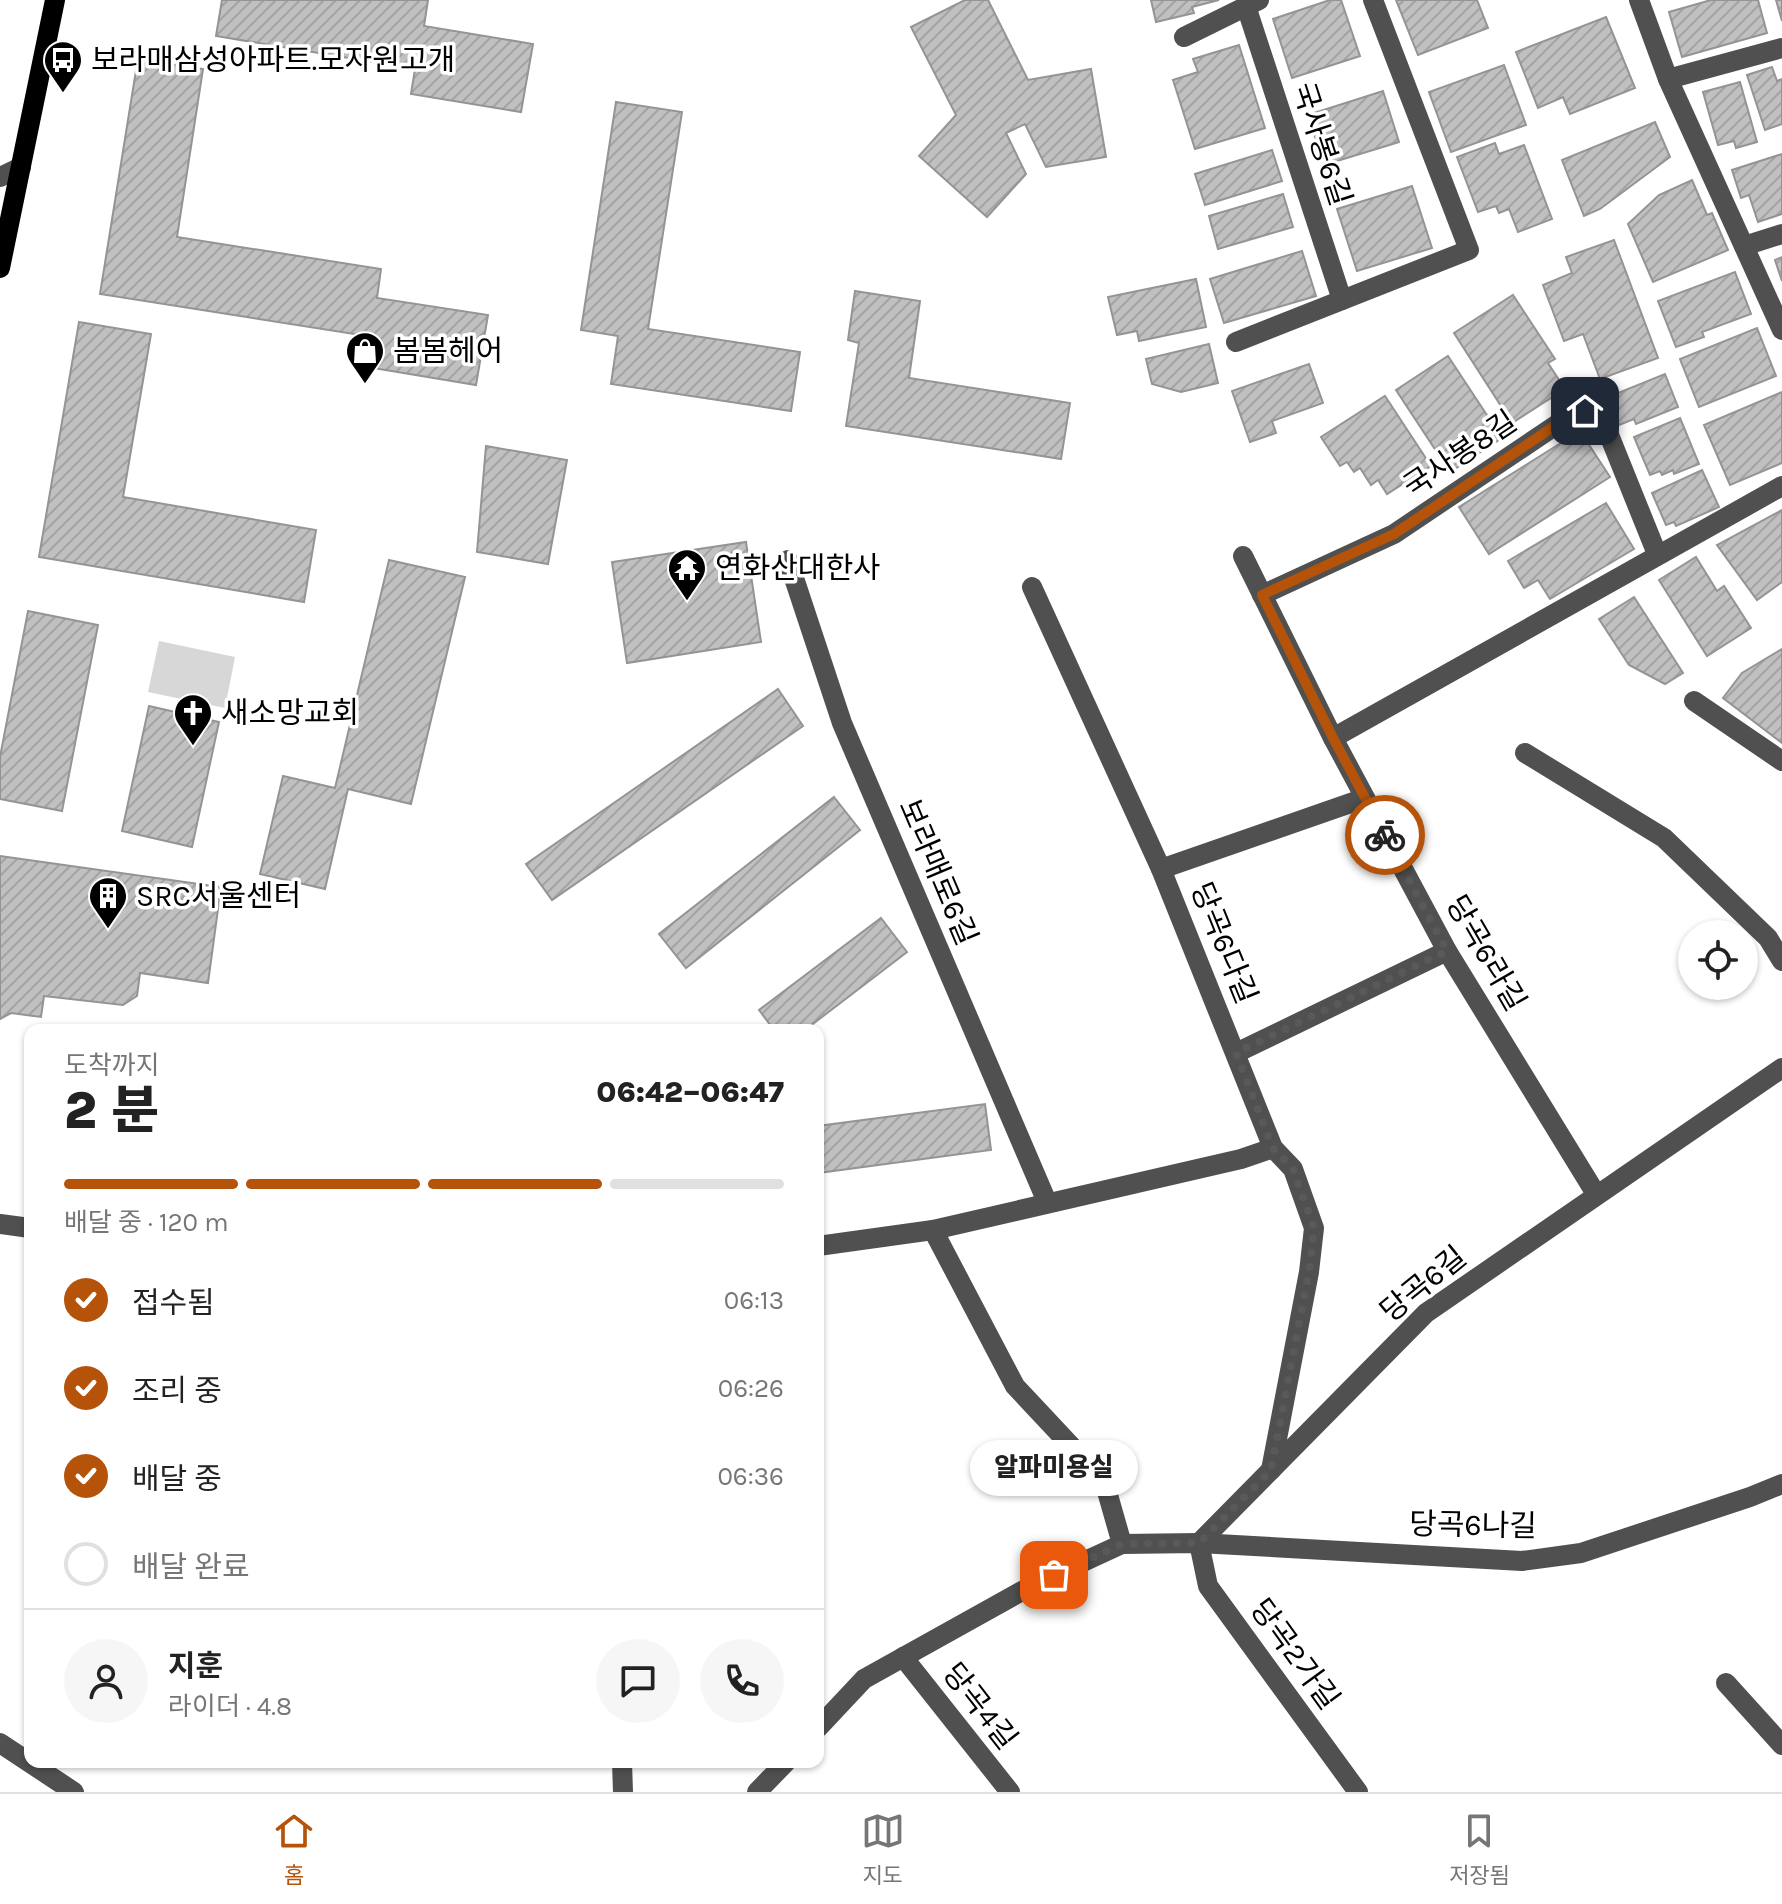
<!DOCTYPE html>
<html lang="ko">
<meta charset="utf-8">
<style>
body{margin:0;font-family:Karla,"Noto Sans KR",sans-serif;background:#f6f6f6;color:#222;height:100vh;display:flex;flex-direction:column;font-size:30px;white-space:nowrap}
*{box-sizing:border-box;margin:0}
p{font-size:26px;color:#767676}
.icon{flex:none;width:44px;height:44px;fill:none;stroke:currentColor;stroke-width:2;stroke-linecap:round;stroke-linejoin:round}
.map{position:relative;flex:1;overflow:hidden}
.side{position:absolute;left:24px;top:1024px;width:800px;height:744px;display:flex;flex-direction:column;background:#fff;border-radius:16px;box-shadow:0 2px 6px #0004}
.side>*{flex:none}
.buttons{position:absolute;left:1678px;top:920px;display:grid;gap:16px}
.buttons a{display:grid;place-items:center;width:80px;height:80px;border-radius:50%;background:#fff;box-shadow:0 2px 6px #0004;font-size:40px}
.pin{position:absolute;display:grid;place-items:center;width:68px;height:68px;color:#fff;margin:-34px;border-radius:16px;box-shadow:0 4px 12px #0006}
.courier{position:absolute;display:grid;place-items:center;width:80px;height:80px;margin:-40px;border:6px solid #b45309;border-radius:50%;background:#fff;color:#222;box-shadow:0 2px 10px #0007}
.bubble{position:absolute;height:56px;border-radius:28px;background:#fff;box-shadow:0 2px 6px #0004;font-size:26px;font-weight:800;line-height:56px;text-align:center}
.headline em{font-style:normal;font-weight:800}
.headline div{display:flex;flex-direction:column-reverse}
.headline{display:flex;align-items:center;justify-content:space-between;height:136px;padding:0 40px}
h1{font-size:52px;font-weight:800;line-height:60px}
.bar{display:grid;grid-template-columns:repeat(4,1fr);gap:12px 8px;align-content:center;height:96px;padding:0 40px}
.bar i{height:10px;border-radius:6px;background:#e0e0e0}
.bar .active{background:#b45309}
.bar p{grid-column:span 4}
.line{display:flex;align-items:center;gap:20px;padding:0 40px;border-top:2px solid #e0e0e0}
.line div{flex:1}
.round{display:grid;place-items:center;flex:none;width:84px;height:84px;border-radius:42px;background:#f6f6f6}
ol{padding:0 40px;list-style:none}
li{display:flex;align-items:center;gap:24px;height:88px}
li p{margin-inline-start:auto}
li .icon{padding:8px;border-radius:50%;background:#b45309;color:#fff;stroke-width:4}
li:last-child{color:#767676}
li i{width:44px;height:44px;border:4px solid #e0e0e0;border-radius:50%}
.dock{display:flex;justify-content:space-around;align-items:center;height:112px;border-top:2px solid #e0e0e0;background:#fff;font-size:22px;color:#767676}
.dock a{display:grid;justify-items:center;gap:4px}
.dock .active{color:#b45309}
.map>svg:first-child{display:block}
.park{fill:#d7d7d7}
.building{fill:url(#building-hatch);stroke:#949494;stroke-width:2}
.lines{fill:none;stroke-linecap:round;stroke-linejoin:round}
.minor{stroke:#505050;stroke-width:20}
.major{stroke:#000;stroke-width:20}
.done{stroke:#595959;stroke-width:8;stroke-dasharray:0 14.4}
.route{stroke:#b45309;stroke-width:10}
.labels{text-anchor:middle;stroke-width:7;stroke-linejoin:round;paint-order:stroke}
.poi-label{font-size:30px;fill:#000;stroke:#fff;text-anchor:start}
.street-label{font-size:30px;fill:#000;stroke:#fff}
</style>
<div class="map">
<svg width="1782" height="1792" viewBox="0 0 1782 1792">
<defs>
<pattern id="building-hatch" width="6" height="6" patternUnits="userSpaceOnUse" patternTransform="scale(2)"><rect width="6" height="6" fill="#c0c0c0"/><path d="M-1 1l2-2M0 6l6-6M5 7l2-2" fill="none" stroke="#a3a3a3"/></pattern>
</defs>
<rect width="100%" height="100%" fill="#fff"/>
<path class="park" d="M159 641 235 657 225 708 148 692Z"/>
<g class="building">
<path d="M222 0H428L424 26 533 44 521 112 411 94 415 69 216 36Z"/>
<path d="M965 0H988L1028 80 1091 69 1106 157 1046 167 1025 124 1006 133 1026 174 987 217 919 156 956 115 911 27Z"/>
<path d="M1151 0H1219L1192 7 1194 13 1156 22Z"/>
<path d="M1330 0H1341L1360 56 1292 78 1273 19Z"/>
<path d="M1396 0H1477L1488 28 1418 55Z"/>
<path d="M1711 0H1758L1767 33 1682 57 1669 12Z"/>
<path d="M1776 0H1782V21Z"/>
<path d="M1606 17 1635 88 1570 114 1563 97 1538 108 1516 52Z"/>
<path d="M1239 45 1265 128 1195 149 1173 80 1198 72 1193 59Z"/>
<path d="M138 58 203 69 177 237 381 269 377 298 488 315 476 385 361 366 367 336 100 294Z"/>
<path d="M1504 65 1526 125 1451 152 1429 92Z"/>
<path d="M1772 67 1777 81 1782 79V124L1765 130 1747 75Z"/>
<path d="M1740 82 1757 142 1736 148 1734 141 1718 145 1703 92Z"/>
<path d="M1383 91 1399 142 1324 165 1308 115Z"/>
<path d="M616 102 682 112 648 329 800 352 791 411 611 384 618 336 581 330Z"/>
<path d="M1655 122 1670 157 1600 209 1584 216 1562 160Z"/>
<path d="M1495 143 1499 154 1524 145 1552 219 1518 232 1509 209 1499 213 1496 206 1478 212 1457 157Z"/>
<path d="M1272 150 1282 181 1205 205 1195 174Z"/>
<path d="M1782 154V214L1758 222 1749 195 1741 198 1732 170Z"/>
<path d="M1692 180 1707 215 1712 213 1728 250 1653 282 1628 224 1659 195Z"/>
<path d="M1412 186 1432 248 1357 271 1337 209Z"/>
<path d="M1283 194 1293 227 1218 249 1209 216Z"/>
<path d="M1614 240 1658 358 1600 379 1583 334 1564 341 1543 285 1572 273 1566 257Z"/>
<path d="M1302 251 1316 296 1224 323 1210 279Z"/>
<path d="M1782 257V281L1775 260Z"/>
<path d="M1735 272 1751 314 1702 332 1704 337 1676 347 1658 301Z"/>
<path d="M1196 279 1206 327 1139 341 1137 331 1117 335 1108 297Z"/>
<path d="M855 291 920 301 909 378 1070 403 1061 459 846 426 859 343 848 340Z"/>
<path d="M1513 295 1555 359 1548 363 1565 389 1512 423 1454 333Z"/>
<path d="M79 322 151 334 123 497 316 530 304 602 39 557Z"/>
<path d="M1757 328 1776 376 1699 407 1680 359Z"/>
<path d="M1209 344 1218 383 1181 392 1152 384 1146 359Z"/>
<path d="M1448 356 1502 438 1450 472 1396 390Z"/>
<path d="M1309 364 1323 403 1272 421 1276 433 1250 442 1232 391Z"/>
<path d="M1665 374 1678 407 1636 424 1634 419 1619 425 1608 397Z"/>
<path d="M1782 392V463L1730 485 1704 425Z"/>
<path d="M1385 396 1431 466 1387 494 1378 480 1371 485 1360 468 1354 472 1347 462 1340 466 1321 437Z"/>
<path d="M1680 418 1699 464 1674 474 1673 470 1662 475 1660 471 1650 475 1634 437Z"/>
<path d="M1580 431 1610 477 1489 554 1459 507Z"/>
<path d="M486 446 567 460 548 564 477 552Z"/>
<path d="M1702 470 1719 507 1676 526 1674 522 1666 525 1652 493Z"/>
<path d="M1606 503 1634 549 1550 599 1538 580 1524 588 1508 561Z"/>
<path d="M1782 510V582L1757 600 1717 545Z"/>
<path d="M746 542 761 642 627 663 612 562Z"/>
<path d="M1696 557 1717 591 1724 586 1751 628 1707 656 1659 580Z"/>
<path d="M389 560 465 577 411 804 348 789 325 889 260 874 283 776 335 788Z"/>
<path d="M1634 597 1683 673 1665 684 1629 665 1599 619Z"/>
<path d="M28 611 98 625 62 811 0 799V757Z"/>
<path d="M1782 649V743L1723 698 1742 673Z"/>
<path d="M778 689 803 726 552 900 526 864Z"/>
<path d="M149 706 219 722 192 847 122 831Z"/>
<path d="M834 797 860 830 686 968 659 934Z"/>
<path d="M0 856 221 887 208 983 140 973 137 996 123 1005 44 996 41 1017 11 1013 0 1019Z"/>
<path d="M881 918 907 952 805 1030H774L759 1010Z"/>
<path d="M985 1104 991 1150 818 1173V1126Z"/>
</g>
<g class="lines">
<g class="minor">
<path d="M1639 0 1668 79 1782 330"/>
<path d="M1246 6 1342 300"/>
<path d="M1184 37 1259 0"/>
<path d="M1668 79 1782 48"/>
<path d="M0 177 21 167"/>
<path d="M1744 246 1782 234"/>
<path d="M1236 342 1469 250 1373 0"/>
<path d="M1243 556 1333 738 1447 951 1596 1194"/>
<path d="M788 560 842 723 1047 1202"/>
<path d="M1032 587 1161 869 1273 1148 1293 1169 1314 1228 1309 1272 1271 1470"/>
<path d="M1262 595 1394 534 1571 415C1585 411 1592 410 1603 420L1657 554"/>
<path d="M1694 701 1782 761"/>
<path d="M1333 738 1782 486"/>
<path d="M1525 753 1664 838 1768 938 1782 961"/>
<path d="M1161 869 1365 798"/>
<path d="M1236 1053 1447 951"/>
<path d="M0 1224 30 1228"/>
<path d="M933 1230 1015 1386 1104 1481 1122 1544"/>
<path d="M818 1246 933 1230 1241 1159 1273 1148"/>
<path d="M1199 1543 1426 1313 1782 1068"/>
<path d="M1199 1543 1208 1586 1358 1792"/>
<path d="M903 1657 1010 1792"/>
<path d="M1726 1683 1782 1745"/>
<path d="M818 1728 864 1679 1031 1586 1122 1544 1199 1543 1522 1561 1581 1553 1750 1497 1782 1484"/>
<path d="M0 1743 74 1792"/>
<path d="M622 1762 623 1792"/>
<path d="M757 1792 786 1762"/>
</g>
<path class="major" d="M0 268 55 0"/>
</g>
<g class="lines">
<path class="done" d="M1054 1575 1122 1544 1199 1543 1271 1470 1309 1272 1314 1228 1293 1169 1273 1148 1236 1053 1447 951 1385 835"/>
<path class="route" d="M1385 835 1333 738 1262 595 1394 534 1571 415 1585 411"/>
</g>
<defs>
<symbol id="bus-pin" viewBox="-11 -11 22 30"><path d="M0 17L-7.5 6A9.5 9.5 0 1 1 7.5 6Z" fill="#000" stroke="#fff"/><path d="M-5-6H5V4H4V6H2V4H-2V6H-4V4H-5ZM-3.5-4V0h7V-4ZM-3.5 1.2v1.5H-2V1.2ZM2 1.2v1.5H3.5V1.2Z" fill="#fff"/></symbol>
<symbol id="shop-pin" viewBox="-11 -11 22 30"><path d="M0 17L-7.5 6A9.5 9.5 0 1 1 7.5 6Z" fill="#000" stroke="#fff"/><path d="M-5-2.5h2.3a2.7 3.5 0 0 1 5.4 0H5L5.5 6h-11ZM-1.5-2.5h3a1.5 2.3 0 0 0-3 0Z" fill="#fff"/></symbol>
<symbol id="temple-pin" viewBox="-11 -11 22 30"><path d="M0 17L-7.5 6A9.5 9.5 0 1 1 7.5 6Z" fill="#000" stroke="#fff"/><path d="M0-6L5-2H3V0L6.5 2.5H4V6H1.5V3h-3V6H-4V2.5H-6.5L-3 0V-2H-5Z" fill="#fff"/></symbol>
<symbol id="church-pin" viewBox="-11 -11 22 30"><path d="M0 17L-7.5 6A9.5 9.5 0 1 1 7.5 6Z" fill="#000" stroke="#fff"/><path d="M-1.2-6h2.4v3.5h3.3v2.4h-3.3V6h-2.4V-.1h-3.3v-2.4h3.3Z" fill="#fff"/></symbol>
<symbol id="building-pin" viewBox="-11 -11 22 30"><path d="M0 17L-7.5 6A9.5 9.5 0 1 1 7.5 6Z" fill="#000" stroke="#fff"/><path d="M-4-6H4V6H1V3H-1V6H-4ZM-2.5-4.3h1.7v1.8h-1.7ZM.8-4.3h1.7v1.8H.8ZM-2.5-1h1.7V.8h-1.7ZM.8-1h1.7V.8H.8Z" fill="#fff"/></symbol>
</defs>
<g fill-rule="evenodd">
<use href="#bus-pin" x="41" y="38" width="44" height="60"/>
<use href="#shop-pin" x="343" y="329" width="44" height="60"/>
<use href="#temple-pin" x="665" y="546" width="44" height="60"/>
<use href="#church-pin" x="171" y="691" width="44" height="60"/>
<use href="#building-pin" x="86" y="874" width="44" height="60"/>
</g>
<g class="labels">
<g class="poi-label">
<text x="91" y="70">보라매삼성아파트.모자원고개</text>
<text x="393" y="361">봄봄헤어</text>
<text x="715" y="578">연화산대한사</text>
<text x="221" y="723">새소망교회</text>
<text x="136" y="906">SRC서울센터</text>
</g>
<g class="street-label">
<text transform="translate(1322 144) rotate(72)" y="10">국사봉6길</text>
<text transform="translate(1460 454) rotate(-34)" y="10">국사봉8길</text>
<text transform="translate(938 872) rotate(67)" y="10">보라매로6길</text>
<text transform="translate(1224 943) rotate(68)" y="10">당곡6다길</text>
<text transform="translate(1486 953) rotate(60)" y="10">당곡6라길</text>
<text transform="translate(1423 1284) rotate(-39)" y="10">당곡6길</text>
<text transform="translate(1473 1525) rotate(1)" y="10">당곡6나길</text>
<text transform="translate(1295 1654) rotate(54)" y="10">당곡2가길</text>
<text transform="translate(980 1706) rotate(52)" y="10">당곡4길</text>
</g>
</g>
</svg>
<div class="buttons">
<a><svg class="icon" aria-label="locate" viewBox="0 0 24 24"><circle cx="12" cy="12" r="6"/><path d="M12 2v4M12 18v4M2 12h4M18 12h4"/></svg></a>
</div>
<div class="pin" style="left:1054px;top:1575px;background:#ea580c"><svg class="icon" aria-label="bag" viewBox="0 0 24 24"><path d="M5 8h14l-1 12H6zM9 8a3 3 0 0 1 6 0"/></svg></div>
<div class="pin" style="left:1585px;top:411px;background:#1f2937"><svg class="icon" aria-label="home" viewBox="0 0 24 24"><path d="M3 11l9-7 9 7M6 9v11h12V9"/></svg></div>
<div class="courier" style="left:1385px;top:835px"><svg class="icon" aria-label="bike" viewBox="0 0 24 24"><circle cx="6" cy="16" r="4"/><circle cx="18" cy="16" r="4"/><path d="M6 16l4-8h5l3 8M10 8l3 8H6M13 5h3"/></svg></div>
<div class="bubble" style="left:970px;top:1440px;width:168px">알파미용실</div>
<section class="side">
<div class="headline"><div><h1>2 분</h1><p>도착까지</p></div><em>06:42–06:47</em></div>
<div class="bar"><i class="active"></i><i class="active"></i><i class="active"></i><i></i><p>배달 중 · 120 m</p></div>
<ol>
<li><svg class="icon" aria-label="check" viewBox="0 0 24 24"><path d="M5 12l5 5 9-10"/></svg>접수됨<p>06:13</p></li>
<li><svg class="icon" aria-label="check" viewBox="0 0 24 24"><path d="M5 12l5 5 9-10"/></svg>조리 중<p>06:26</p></li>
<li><svg class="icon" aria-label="check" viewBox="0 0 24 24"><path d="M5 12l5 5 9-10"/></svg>배달 중<p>06:36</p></li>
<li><i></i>배달 완료</li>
</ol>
<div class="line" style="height:144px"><a class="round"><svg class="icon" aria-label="person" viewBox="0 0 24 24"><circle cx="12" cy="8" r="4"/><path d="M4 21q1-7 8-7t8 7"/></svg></a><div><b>지훈</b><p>라이더 · 4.8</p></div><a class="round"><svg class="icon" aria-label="chat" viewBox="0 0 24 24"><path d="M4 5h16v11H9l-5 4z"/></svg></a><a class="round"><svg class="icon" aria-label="phone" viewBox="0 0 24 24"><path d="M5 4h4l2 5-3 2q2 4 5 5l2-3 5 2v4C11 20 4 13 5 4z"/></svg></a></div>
</section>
</div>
<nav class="dock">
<a class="active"><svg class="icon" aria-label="home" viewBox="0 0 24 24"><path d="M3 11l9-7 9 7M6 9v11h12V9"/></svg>홈</a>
<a><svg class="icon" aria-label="map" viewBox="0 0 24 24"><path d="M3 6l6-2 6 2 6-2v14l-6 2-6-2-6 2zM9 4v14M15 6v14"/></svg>지도</a>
<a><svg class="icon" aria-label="saved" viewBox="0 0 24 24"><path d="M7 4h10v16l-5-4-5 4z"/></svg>저장됨</a>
</nav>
